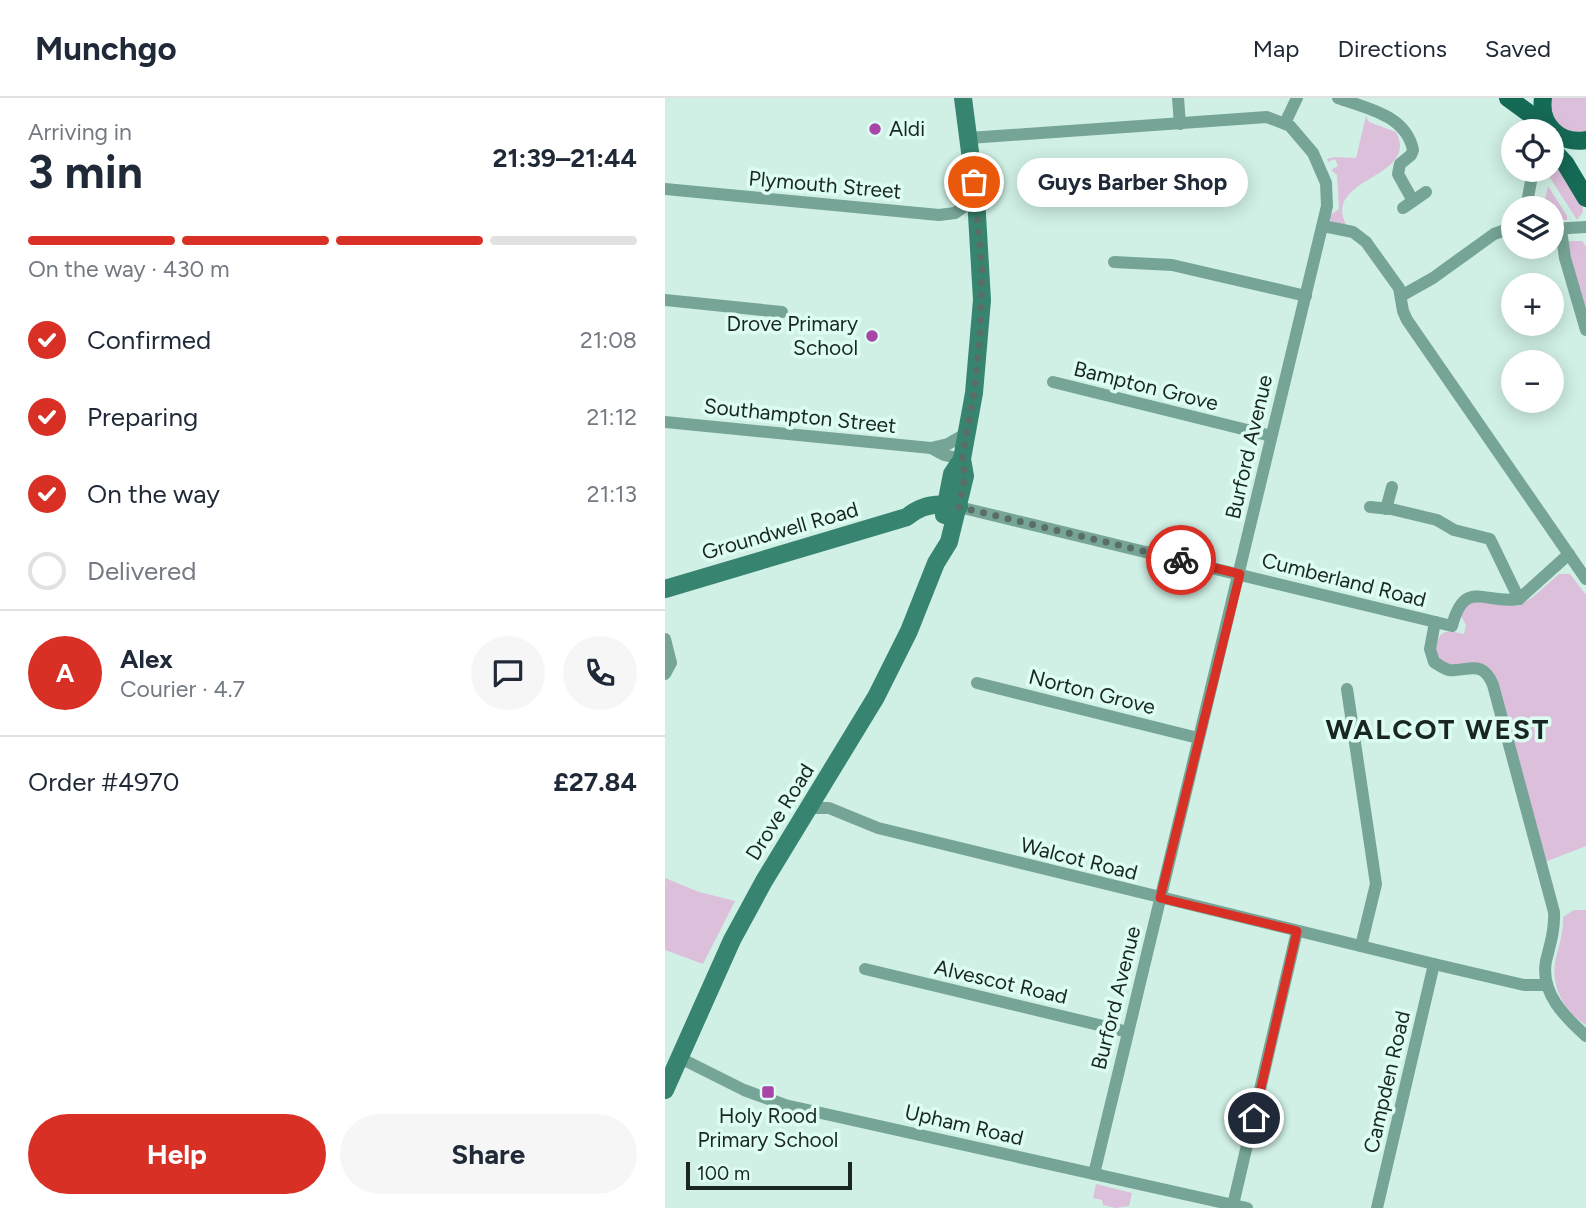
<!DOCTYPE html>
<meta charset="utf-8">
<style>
body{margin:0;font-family:Figtree,sans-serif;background:#f6f6f7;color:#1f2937;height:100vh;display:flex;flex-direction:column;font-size:26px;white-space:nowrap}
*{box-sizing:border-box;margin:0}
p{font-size:23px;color:#747a83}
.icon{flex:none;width:38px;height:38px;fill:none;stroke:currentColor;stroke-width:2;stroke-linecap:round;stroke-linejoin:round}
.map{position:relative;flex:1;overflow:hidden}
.drawer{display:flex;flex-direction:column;background:#fff;width:665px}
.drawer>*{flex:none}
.fabs{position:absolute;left:836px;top:21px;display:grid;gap:14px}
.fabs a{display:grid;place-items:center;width:63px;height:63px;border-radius:50%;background:#fff;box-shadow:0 4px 18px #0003;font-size:35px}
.scale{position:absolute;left:21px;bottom:18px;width:166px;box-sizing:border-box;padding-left:7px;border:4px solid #1a2623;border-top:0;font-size:19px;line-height:24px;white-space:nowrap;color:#1a2623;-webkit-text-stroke:5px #ddfdf2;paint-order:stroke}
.pin{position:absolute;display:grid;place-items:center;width:60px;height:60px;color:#fff;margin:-30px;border:4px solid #fff;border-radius:50%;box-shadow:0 2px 7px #0007}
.courier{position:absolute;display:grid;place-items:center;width:70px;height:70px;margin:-35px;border:5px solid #d93025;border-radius:50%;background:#fff;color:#222;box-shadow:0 2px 9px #0007}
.bubble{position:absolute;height:49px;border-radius:24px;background:#fff;box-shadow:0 4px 18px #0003;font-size:23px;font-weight:700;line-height:49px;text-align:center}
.overview em{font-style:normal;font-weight:700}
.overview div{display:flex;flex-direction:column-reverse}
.overview{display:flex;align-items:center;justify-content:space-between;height:119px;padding:0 28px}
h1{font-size:46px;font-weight:700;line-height:52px}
.bar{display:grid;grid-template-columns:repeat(4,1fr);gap:10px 7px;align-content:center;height:84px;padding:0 28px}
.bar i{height:9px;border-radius:5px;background:#e0e1e3}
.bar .selected{background:#d93025}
.bar p{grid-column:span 4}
.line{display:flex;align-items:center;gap:18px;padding:0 28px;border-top:2px solid #e0e1e3}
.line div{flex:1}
.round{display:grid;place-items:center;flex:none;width:74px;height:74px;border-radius:37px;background:#f6f6f7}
ol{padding:0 28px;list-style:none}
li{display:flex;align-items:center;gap:21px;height:77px}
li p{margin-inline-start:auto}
li .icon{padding:7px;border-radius:50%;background:#d93025;color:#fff;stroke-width:4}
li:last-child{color:#747a83}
li i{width:38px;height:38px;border:4px solid #e0e1e3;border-radius:50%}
.action{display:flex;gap:14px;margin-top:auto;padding:14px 28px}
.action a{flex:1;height:80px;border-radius:42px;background:#d93025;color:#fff;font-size:28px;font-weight:700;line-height:80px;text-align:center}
.action a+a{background:#f6f6f7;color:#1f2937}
header{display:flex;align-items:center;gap:42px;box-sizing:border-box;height:98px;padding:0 35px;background:#fff;border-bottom:2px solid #e0e1e3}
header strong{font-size:33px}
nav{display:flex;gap:38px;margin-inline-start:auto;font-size:24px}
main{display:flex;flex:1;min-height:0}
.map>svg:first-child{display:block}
.green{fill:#dcbfdb}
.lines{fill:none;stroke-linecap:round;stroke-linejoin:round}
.street{stroke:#76a597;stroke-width:12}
.secondary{stroke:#378570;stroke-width:18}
.primary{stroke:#156a56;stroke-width:18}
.done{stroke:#5a6d67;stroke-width:7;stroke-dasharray:0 12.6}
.route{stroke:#d93025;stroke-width:9}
.poi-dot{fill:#a944a9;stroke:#ddfdf2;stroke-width:2.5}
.labels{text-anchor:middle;stroke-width:7;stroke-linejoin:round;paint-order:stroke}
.poi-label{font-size:21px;fill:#1a2623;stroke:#ddfdf2;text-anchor:start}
.street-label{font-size:21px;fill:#1a2623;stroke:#ddfdf2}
.district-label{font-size:28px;font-weight:bold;letter-spacing:2px;fill:#1a2623;stroke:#ddfdf2}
</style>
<header>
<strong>Munchgo</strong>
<nav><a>Map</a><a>Directions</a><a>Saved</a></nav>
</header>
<main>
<section class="drawer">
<div class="overview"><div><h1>3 min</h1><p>Arriving in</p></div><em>21:39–21:44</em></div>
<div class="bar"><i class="selected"></i><i class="selected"></i><i class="selected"></i><i></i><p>On the way · 430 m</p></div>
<ol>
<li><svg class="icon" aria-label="check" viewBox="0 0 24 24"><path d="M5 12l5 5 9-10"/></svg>Confirmed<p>21:08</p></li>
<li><svg class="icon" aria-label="check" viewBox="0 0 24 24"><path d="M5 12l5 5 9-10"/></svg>Preparing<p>21:12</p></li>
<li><svg class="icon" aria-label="check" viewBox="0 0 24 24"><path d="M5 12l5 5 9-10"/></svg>On the way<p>21:13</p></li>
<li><i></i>Delivered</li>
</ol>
<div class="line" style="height:126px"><b class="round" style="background:#d93025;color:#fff">A</b><div><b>Alex</b><p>Courier · 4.7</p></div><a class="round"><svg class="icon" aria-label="chat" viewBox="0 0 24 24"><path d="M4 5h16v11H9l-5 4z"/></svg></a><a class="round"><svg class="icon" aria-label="phone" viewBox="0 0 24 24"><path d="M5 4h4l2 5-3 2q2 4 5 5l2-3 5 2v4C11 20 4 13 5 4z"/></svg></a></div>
<div class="line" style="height:91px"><div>Order #4970</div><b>£27.84</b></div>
<div class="action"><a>Help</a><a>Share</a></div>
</section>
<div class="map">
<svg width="921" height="1110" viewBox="0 0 921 1110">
<rect width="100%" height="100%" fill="#d0f0e5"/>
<g class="green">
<path d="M886 0H921V33C896 39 885 23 886 0Z"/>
<path d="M701 18 704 24 731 34C756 81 655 79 682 128L667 126 664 118 674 111 672 77 666 72 673 68 670 61 663 64 662 61 670 59 691 60Z"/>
<path d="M887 55 917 106 918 114 912 122 880 72H887Z"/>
<path d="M883 88 902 118V122L887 121V110H878Z"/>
<path d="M904 143H917L921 148V219L903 148Z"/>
<path d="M894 476H905L921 497V748L880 764 827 577 779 567 770 556C774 533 776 531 799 536L801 527 796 518 800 509 806 503 853 508 868 499Z"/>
<path d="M0 780 34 794 70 803 38 866 0 852Z"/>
<path d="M909 812H921V927C900 914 886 890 890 864 893 850 899 834 898 819Z"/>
<path d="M431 1086 467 1095 464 1108 450 1110 438 1107 437 1102 428 1100Z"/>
</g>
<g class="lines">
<g class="street">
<path d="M513 0 515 26"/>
<path d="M673 0C701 10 741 17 748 52L746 57 735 66 733 76 748 103"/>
<path d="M620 25 632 0"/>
<path d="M304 40 602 19 625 28 648 55 661 85 662 108 429 1076"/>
<path d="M0 91 274 117 290 115 311 100"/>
<path d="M738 110 761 94"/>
<path d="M861 110 867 78"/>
<path d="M658 128 688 134 701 144 734 190 738 213 742 222 921 481"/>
<path d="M887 131 921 129"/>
<path d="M896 132 900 160 921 232"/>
<path d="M449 164 507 167 641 198"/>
<path d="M736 198 768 180 829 136 849 129"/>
<path d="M0 202 117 214"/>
<path d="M388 284 606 338"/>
<path d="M0 324 266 350 283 346 302 335"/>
<path d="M266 350 279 357 297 361"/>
<path d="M294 409 787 528C800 479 820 507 854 501L904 456"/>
<path d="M705 409 726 411 772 422 789 432 825 441 854 501"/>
<path d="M721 411 727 389"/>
<path d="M770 524 765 551 769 564C774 567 779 571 784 572 802 574 817 560 828 587L889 814C890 831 885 847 881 863 875 895 900 919 921 938"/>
<path d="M0 541 6 565 0 576"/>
<path d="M312 585 533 640"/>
<path d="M682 591 711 786 696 848"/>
<path d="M144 710H164L213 730 769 866 859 887H882"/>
<path d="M200 871 463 934"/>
<path d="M15 960 79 992 120 1007 582 1110"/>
<path d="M568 1107 632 833"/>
<path d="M712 1110 769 866"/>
</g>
<g class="secondary">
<path d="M279 417 287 376 297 361"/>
<path d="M0 491 242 419C257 406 275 404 294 409"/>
<path d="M0 992 67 842 99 783 211 599 244 533 271 465 284 444 300 378 297 361 309 295 317 202 311 100 298 0"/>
</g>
<g class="primary">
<path d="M843 0 884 30"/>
<path d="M878 0C874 27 895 47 921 42"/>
<path d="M887 51 900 65 921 100"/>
</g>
</g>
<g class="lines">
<path class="done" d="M309 84 317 170 315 240 309 295 297 361 300 378 294 409 516 462"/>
<path class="route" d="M516 462 575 476 495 800 632 833 589 1020"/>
</g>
<g class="poi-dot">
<circle cx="210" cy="31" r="7"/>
<circle cx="207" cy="238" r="7"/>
<rect x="96" y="987" width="14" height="14" rx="3.5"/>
</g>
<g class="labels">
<g class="poi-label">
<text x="224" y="38">Aldi</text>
<text x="193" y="233" text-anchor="end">Drove Primary<tspan x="193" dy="24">School</tspan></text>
<text x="103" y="1025" text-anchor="middle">Holy Rood<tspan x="103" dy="24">Primary School</tspan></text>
</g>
<g class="street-label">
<text transform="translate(160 87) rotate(5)" y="7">Plymouth Street</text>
<text transform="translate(481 288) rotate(14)" y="7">Bampton Grove</text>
<text transform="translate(135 318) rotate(6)" y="7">Southampton Street</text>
<text transform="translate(584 349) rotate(-77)" y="7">Burford Avenue</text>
<text transform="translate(115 433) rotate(-16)" y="7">Groundwell Road</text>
<text transform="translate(679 482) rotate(14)" y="7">Cumberland Road</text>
<text transform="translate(427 594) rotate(14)" y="7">Norton Grove</text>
<text transform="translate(115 714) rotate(-58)" y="7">Drove Road</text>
<text transform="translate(414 761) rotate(14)" y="7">Walcot Road</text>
<text transform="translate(336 884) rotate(13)" y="7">Alvescot Road</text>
<text transform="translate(451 900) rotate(-76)" y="7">Burford Avenue</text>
<text transform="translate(722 984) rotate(-77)" y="7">Campden Road</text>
<text transform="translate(299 1027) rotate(13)" y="7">Upham Road</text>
</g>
<g class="district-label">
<text x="773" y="641">WALCOT WEST</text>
</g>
</g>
</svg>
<div class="fabs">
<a><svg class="icon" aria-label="locate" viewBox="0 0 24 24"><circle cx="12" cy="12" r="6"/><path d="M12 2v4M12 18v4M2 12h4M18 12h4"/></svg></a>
<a><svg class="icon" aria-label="layers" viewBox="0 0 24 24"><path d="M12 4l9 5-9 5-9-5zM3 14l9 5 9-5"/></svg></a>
<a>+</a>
<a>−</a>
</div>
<div class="scale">100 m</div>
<div class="pin" style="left:309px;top:84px;background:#ea580c"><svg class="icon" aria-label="bag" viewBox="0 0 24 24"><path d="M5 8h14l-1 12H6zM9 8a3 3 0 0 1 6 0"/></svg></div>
<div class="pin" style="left:589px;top:1020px;background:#1f2937"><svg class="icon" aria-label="home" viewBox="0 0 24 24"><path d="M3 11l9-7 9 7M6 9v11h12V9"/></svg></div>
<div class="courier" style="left:516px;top:462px"><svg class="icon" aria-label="bike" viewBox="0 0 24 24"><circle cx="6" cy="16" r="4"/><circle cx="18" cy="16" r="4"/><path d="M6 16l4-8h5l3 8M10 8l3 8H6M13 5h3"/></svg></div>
<div class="bubble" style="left:352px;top:60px;width:231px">Guys Barber Shop</div>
</div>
</main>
